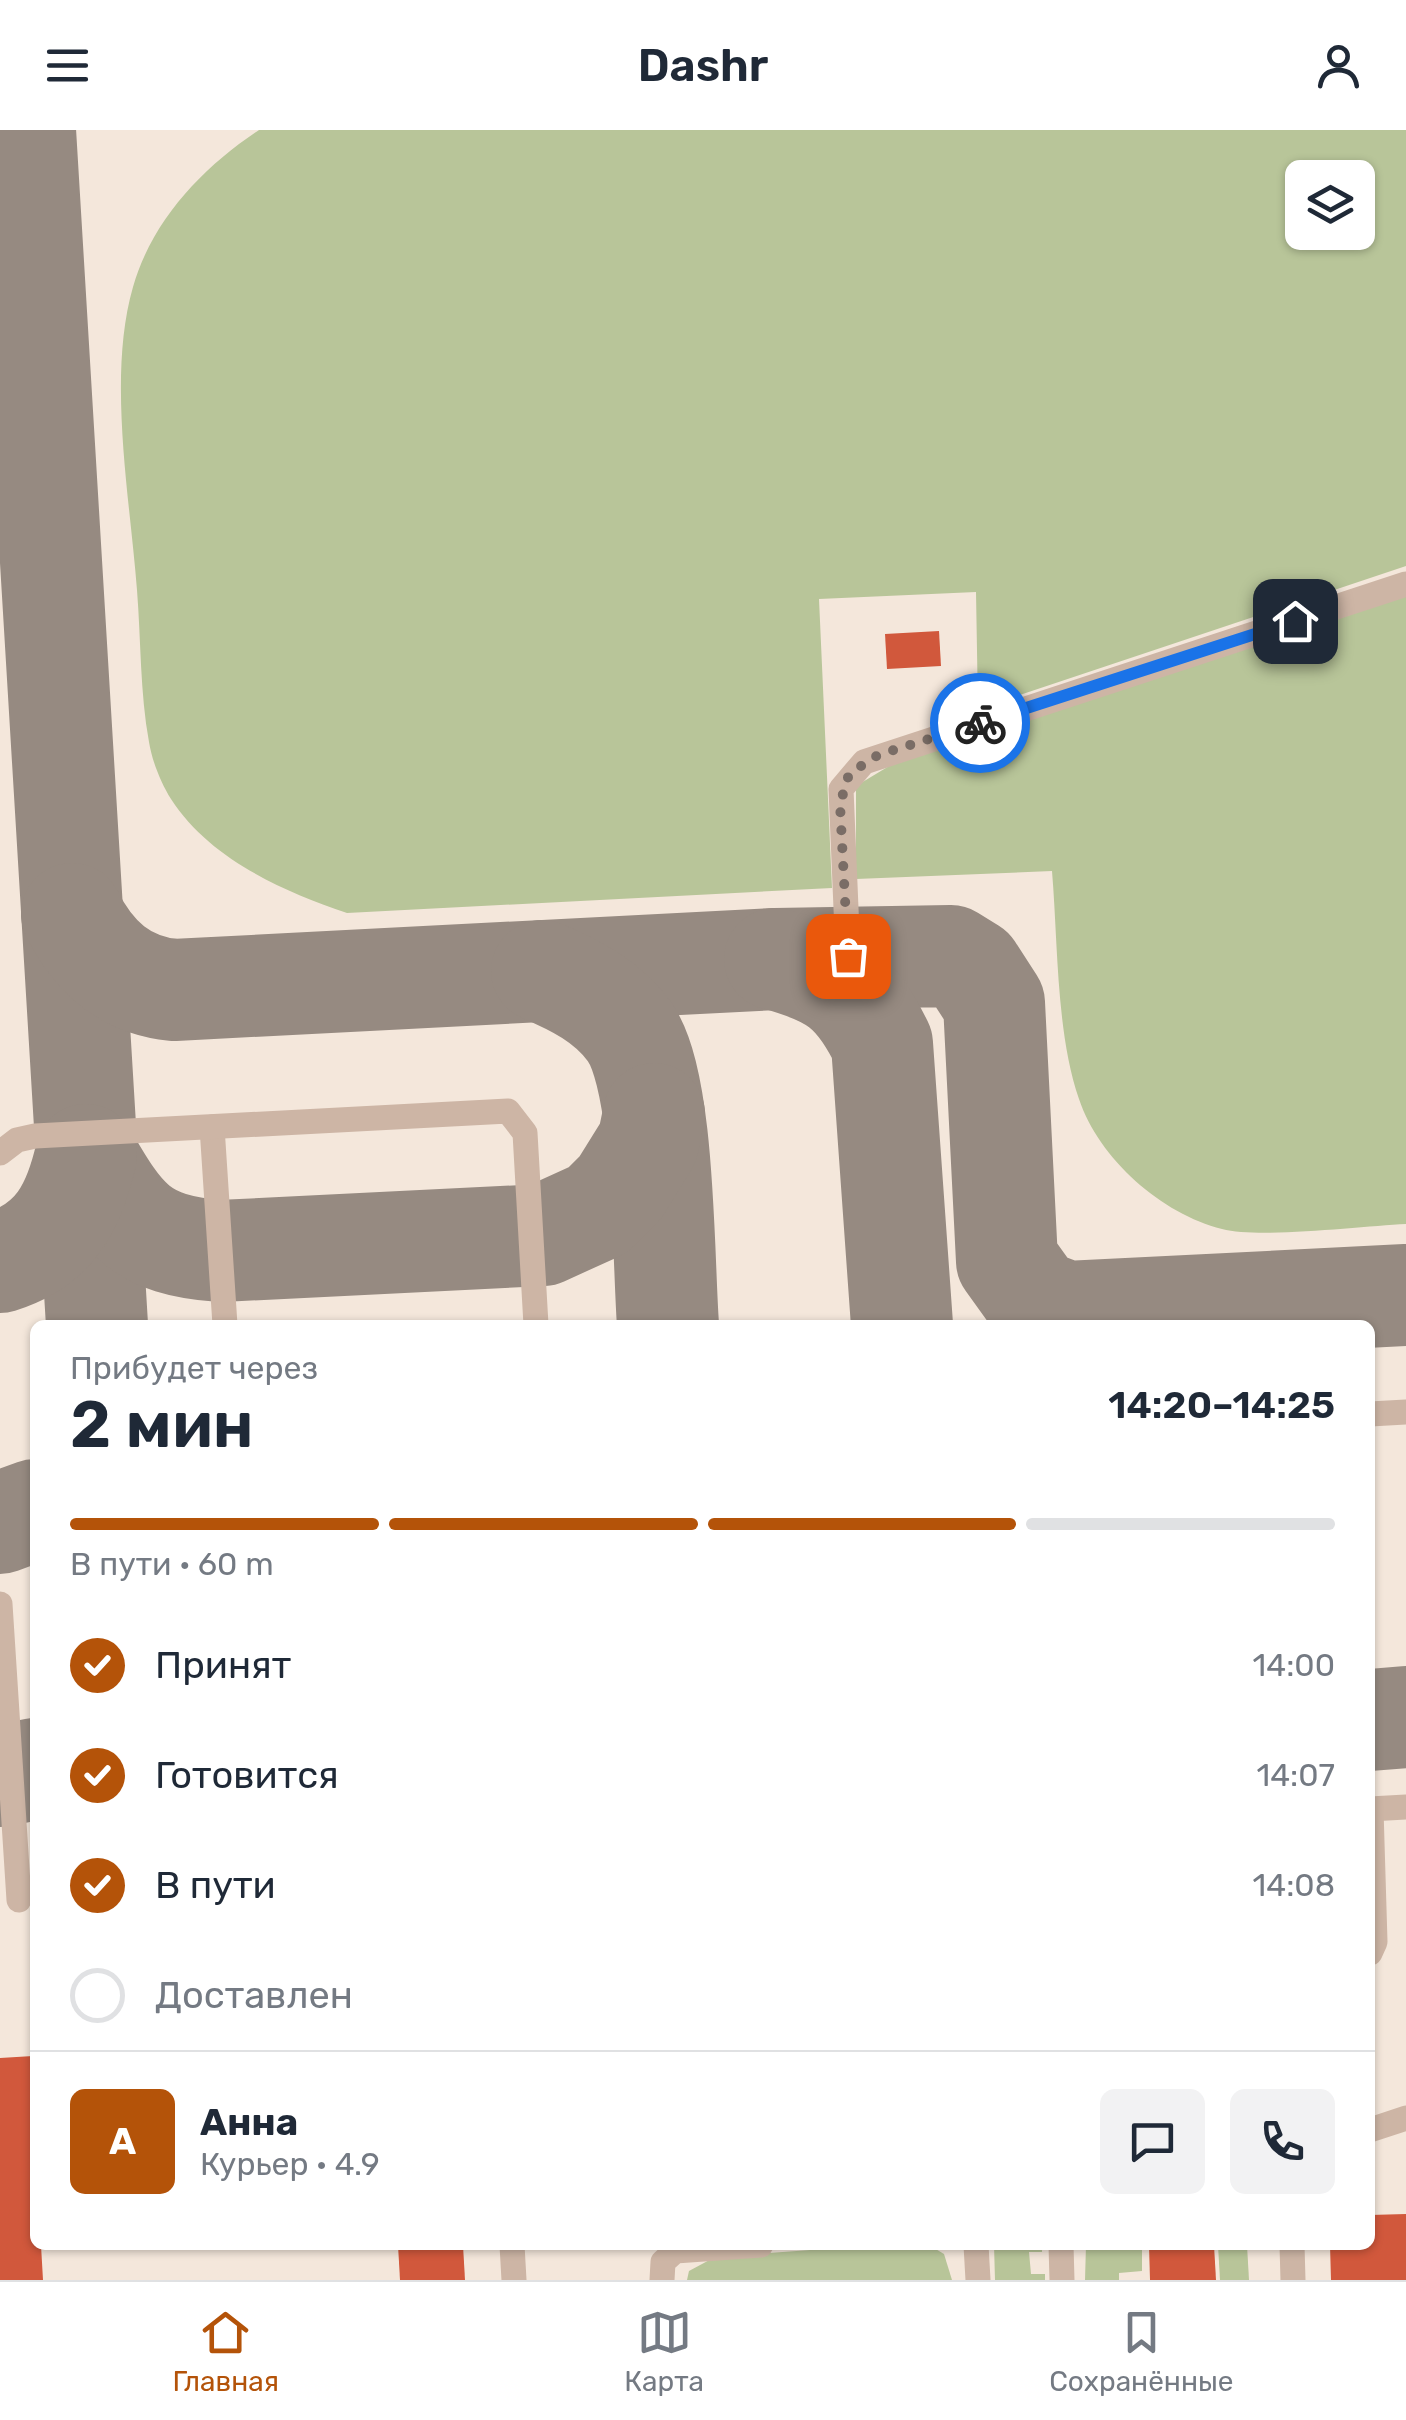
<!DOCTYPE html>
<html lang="ru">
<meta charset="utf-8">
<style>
body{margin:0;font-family:Rubik,sans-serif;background:#f2f2f3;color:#1f2937;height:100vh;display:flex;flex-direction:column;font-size:38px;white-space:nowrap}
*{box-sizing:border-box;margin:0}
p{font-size:32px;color:#747a83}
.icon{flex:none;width:55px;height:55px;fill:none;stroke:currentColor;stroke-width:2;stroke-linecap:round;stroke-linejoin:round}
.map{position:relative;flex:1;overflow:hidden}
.drawer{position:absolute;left:30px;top:1190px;width:1345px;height:930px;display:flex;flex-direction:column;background:#fff;border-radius:15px;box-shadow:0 2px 8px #0004}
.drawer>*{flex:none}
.buttons{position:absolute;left:1285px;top:30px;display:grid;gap:20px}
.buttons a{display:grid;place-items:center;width:90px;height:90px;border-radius:15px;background:#fff;box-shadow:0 2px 8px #0004;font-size:50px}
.pin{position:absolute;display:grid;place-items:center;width:85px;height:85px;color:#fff;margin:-42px;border-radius:20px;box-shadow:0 5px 15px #0006}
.courier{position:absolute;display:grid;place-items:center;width:100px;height:100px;margin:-50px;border:8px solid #1a73e8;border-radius:50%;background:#fff;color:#222;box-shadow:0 2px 12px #0007}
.summary em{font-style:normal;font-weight:600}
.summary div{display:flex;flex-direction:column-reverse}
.summary{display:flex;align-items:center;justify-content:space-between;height:170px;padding:0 40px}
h1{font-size:65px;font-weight:600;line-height:75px}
.bar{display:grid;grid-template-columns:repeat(4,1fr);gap:15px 10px;align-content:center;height:120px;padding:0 40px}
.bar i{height:12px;border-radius:8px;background:#e0e1e3}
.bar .selected{background:#b45309}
.bar p{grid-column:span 4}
.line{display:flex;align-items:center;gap:25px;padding:0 40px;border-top:2px solid #e0e1e3}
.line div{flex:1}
.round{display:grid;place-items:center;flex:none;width:105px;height:105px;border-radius:15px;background:#f2f2f3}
ol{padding:0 40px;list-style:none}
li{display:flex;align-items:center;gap:30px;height:110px}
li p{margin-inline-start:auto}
li .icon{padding:10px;border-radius:50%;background:#b45309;color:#fff;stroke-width:4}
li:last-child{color:#747a83}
li i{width:55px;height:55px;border:5px solid #e0e1e3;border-radius:50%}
header{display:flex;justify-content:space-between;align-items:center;height:130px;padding:0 40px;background:#fff;font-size:45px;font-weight:600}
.tabs{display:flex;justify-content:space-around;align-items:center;height:140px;border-top:2px solid #e0e1e3;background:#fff;font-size:28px;color:#747a83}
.tabs a{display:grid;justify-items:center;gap:5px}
.tabs .selected{color:#b45309}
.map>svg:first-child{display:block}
.green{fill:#b8c599;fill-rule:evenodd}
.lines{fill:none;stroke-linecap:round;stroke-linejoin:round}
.taxiway{stroke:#968a81;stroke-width:102}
.building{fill:#d1583c}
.minor{stroke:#cdb5a5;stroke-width:25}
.done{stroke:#7a6d66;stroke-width:10;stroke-dasharray:0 18}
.route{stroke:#1a73e8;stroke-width:12}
</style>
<header><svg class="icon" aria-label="menu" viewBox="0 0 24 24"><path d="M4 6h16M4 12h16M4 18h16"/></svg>Dashr<svg class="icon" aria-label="person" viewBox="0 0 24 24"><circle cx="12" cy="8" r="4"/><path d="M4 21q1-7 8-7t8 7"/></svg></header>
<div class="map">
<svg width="1406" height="2150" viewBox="0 0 1406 2150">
<rect width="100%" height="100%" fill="#f4e7db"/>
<g class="green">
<path d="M259 0H1406V436L978 579 976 462 819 469 832 758 347 783C282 761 210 729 171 669 161 653 152 631 149 612 140 563 141 510 137 460 130 368 107 247 133 157 152 90 203 37 259 0ZM1302 48H1358V102H1302Z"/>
<path d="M1406 459V1094C1361 1096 1261 1109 1222 1099 1162 1084 1099 1029 1079 969 1056 903 1058 812 1052 741L856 749V656L914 621Z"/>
<path d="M879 2115H929L944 2124 952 2150H687L689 2141 715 2127Z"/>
<path d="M994 2115H1042V2122H1029L1031 2144H1045V2150H995Z"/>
<path d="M1086 2115H1142V2141L1119 2143V2150H1085Z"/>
<path d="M1218 2115H1247L1249 2150H1220Z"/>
</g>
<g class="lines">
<g class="taxiway">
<path d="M25 0 97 1195"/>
<path d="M72 784C94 827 124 855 174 860L775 829 951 826 972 839 994 873 1007 1131 1035 1170 1067 1182 1406 1165"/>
<path d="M775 829C833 845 855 859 882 914L902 1195"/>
<path d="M542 841C575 855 607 871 629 901 665 950 663 1128 668 1195"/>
<path d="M86 1025C124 1090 140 1115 220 1121L543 1105 598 1080 620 1058 648 1013 654 984"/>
<path d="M0 1132C55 1115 74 1077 86 1025"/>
<path d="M0 1393 35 1380"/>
<path d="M1370 1590 1406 1587"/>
<path d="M0 1646 35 1639"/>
</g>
</g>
<g class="building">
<path d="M939 501 941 536 887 539 885 504Z"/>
<path d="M33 1926 35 2115H41L43 2150H0V1928Z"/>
<path d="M1406 2084V2150H1331L1330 2115H1370V2085Z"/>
<path d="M398 2115H463L465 2150H400Z"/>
<path d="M1149 2115H1214L1216 2150H1150Z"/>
</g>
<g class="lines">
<g class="minor">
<path d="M848 826 841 659 864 632 1406 454"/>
<path d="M212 997 225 1195"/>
<path d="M0 1023 17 1010 35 1006 508 981 525 1003 536 1195"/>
<path d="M1370 1284 1406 1282"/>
<path d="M0 1474 19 1770"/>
<path d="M1370 1679 1406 1677"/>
<path d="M1370 1823 1375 1812 1371 1679"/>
<path d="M1370 2000 1406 1988"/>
<path d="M512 2115 514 2150"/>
<path d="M976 2115 978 2150"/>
<path d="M1061 2115 1062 2150"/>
<path d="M1292 2115 1293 2150"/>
<path d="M662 2150 663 2132 675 2121 761 2115"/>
</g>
</g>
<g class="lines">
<path class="done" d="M848 826 840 674 849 644 878 625 980 593"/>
<path class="route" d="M980 593 1295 491"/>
</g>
</svg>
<div class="buttons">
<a><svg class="icon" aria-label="layers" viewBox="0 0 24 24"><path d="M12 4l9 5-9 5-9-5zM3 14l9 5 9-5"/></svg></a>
</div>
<div class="pin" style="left:848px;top:826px;background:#ea580c"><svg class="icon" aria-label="bag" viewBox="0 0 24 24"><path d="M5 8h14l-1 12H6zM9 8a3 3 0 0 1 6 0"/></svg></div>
<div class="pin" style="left:1295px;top:491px;background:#1f2937"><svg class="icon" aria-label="home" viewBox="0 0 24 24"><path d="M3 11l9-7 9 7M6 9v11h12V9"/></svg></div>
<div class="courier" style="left:980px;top:593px"><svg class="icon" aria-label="bike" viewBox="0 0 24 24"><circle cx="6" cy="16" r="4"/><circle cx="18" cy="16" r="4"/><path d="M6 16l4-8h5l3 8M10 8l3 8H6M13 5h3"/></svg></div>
<section class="drawer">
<div class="summary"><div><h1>2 мин</h1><p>Прибудет через</p></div><em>14:20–14:25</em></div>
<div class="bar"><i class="selected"></i><i class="selected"></i><i class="selected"></i><i></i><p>В пути · 60 m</p></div>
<ol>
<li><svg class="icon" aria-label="check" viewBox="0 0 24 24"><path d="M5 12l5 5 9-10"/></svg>Принят<p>14:00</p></li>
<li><svg class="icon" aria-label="check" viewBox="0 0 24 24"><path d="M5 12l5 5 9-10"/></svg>Готовится<p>14:07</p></li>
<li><svg class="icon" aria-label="check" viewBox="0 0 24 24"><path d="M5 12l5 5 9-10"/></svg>В пути<p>14:08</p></li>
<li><i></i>Доставлен</li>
</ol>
<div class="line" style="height:180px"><b class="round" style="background:#b45309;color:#fff">А</b><div><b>Анна</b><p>Курьер · 4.9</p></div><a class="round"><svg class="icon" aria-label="chat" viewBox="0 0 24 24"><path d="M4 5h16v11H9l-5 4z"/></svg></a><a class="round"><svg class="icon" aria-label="phone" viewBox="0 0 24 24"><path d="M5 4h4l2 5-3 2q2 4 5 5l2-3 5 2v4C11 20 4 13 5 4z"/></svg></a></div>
</section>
</div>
<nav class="tabs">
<a class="selected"><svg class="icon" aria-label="home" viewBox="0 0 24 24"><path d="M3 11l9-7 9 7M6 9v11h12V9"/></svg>Главная</a>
<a><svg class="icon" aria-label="map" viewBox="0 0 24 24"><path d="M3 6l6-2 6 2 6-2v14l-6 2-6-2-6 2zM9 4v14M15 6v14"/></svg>Карта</a>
<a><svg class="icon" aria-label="saved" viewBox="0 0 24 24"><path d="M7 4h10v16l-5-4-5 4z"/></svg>Сохранённые</a>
</nav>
